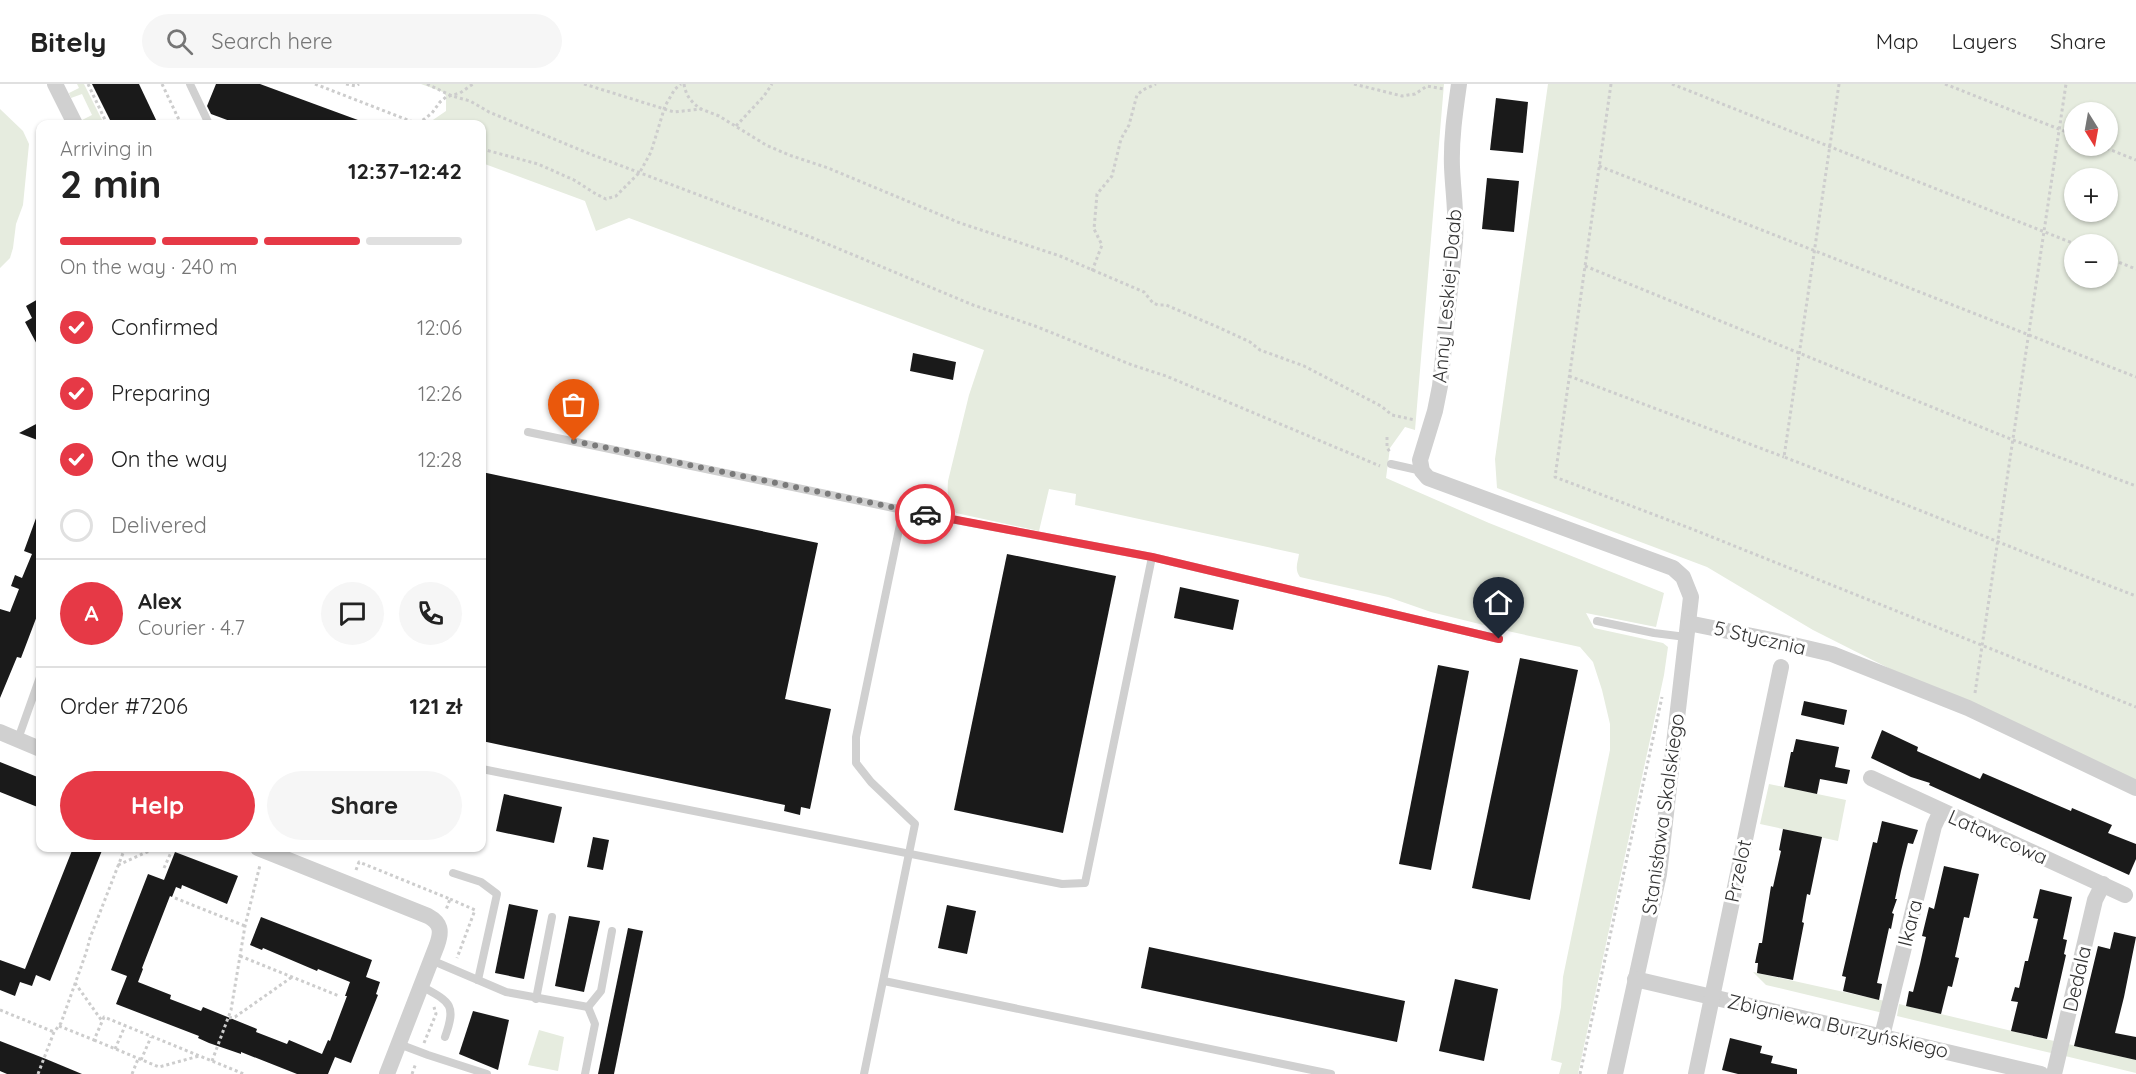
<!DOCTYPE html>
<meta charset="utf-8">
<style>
body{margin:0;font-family:Quicksand,sans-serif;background:#f6f6f6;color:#222;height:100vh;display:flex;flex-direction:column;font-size:22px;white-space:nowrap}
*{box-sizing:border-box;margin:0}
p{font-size:20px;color:#767676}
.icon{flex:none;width:33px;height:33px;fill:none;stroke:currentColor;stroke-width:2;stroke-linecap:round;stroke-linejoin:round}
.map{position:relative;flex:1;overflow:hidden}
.panel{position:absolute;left:36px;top:36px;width:450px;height:732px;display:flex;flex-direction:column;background:#fff;border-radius:12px;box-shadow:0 2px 4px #0004}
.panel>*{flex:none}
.needle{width:39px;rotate:169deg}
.buttons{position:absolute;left:2064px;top:18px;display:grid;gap:12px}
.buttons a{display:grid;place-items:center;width:54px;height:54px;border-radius:50%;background:#fff;box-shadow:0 2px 4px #0004;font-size:30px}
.pin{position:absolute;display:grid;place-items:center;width:51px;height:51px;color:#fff;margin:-62px -26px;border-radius:50% 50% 50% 0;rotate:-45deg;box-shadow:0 0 6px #0007}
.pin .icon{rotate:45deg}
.courier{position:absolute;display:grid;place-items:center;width:60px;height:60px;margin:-30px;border:4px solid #e63946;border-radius:50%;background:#fff;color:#222;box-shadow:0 2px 8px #0007}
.head em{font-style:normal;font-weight:700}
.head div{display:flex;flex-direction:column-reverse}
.head{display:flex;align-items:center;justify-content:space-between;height:102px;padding:0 24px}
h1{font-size:39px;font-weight:700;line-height:45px}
.bar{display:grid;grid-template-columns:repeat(4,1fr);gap:9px 6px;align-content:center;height:72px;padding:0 24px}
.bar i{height:8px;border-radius:4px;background:#e0e0e0}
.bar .on{background:#e63946}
.bar p{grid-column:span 4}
.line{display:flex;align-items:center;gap:15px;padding:0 24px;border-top:2px solid #e0e0e0}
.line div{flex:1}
.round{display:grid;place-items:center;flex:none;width:63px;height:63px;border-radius:32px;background:#f6f6f6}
ol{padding:0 24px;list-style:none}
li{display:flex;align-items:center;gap:18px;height:66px}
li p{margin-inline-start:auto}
li .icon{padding:6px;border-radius:50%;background:#e63946;color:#fff;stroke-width:4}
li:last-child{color:#767676}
li i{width:33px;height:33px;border:3px solid #e0e0e0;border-radius:50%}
.button{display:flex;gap:12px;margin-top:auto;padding:12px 24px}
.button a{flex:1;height:69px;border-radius:36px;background:#e63946;color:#fff;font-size:24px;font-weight:700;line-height:69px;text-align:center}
.button a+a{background:#f6f6f6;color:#222}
header{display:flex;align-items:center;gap:36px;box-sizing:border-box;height:84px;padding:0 30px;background:#fff;border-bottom:2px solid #e0e0e0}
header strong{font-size:28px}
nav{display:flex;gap:33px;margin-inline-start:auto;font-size:21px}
.search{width:420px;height:54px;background:#f6f6f6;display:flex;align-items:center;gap:15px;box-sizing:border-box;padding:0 21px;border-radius:33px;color:#767676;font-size:22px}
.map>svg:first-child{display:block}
.green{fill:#e6ecdf;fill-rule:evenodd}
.building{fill:#1a1a1a}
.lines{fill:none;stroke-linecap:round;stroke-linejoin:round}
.path{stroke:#cdcdcd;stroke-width:3;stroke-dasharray:3 3;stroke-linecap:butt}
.lane{stroke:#d0d0d0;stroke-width:8}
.street{stroke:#d0d0d0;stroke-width:16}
.done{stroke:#7a7a7a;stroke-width:6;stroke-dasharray:0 10.8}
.route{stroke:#e63946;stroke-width:8}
.labels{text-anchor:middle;stroke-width:6;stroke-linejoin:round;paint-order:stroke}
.street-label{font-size:20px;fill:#333;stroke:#fff}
</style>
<header>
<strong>Bitely</strong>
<div class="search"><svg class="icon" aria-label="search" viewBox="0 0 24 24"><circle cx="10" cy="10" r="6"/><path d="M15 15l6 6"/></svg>Search here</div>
<nav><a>Map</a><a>Layers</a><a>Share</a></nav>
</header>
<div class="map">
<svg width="2136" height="990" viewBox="0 0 2136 990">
<rect width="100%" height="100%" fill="#fff"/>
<g class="green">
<path d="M77 0H84L102 36 93 40H85L82 36 92 31 82 10 71 14 69 9 79 4Z"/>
<path d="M421 0H1444L1415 346 1405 343 1390 364 1386 394 1489 439 1664 509 1656 543 1586 529 1594 544 1663 559 1668 563 1664 591 1578 990H1559L1562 979 1551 976 1561 923 1563 893 1610 666V640L1602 606 1593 578 1580 563 1512 548 1431 528 1388 513 1300 493C1294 485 1298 478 1299 470L1075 421 1076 410 1049 405 1039 447 956 429C948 418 947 411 948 397L969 311 984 266 629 134 596 147 585 117 482 79V40H427L446 27V12L443 8Z"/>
<path d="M1548 0H2136V699L1926 603 1813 546 1707 483 1497 404 1495 375ZM2074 28H2108V62H2074ZM2074 94H2108V128H2074ZM2074 160H2108V194H2074Z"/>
<path d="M0 25 23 47 29 60 23 121 16 140 13 164 10 174 0 184Z"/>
<path d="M1769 700 1846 716 1838 757 1760 740Z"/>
<path d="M1753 888 1885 917 1883 929 1766 901Z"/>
<path d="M1899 920 2054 957 2051 969 1897 932Z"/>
<path d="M539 946 564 953 558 987 528 981Z"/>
<path d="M2068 960 2136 976V989L2065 972Z"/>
</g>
<g class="building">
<path d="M92 0H139L158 40H112Z"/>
<path d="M216 0H260L366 39V40H238L211 30 207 22Z"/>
<path d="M1496 14 1528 18 1523 69 1490 66Z"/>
<path d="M1487 94 1519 97 1514 148 1482 145Z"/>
<path d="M40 214V266L25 238 32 234 26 222Z"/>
<path d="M913 269 956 278 953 296 910 287Z"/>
<path d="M40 338V357L19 349Z"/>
<path d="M482 388 818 459 785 615 831 625 810 725 801 723 800 731 784 727 785 721 482 657Z"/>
<path d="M39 426H40V524L21 574 17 573 0 614V525L10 528 19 505 11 502 15 491 22 494 32 470 24 467Z"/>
<path d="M1007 470 1116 492 1063 749 954 726Z"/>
<path d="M1180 503 1239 516 1233 546 1174 534Z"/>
<path d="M1520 574 1578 586 1530 816 1472 804Z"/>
<path d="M1438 581 1469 587 1431 786 1399 780Z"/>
<path d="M1804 617 1847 626 1844 641 1801 631Z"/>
<path d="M1882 646 1918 663 1917 667 1980 695 1983 689 2071 727 2072 724 2112 741 2108 749 2136 760V775L2129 791 1929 701 1930 699 1911 693 1871 674Z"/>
<path d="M1796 655 1839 663 1835 683 1850 686 1847 700 1820 695 1817 710 1784 703 1791 668H1793Z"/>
<path d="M0 678 40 694V724L0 708Z"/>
<path d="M504 710 562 723 554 759 496 747Z"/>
<path d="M1882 737 1918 746 1913 760 1908 759 1901 787 1895 815H1897L1892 829 1894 830 1891 845 1889 844 1877 899 1882 900 1879 916 1843 907 1846 893 1842 892 1873 758 1877 759Z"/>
<path d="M1783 745 1822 753 1810 811 1807 810 1802 838 1804 839 1793 896 1757 889 1758 879H1755L1759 859H1762L1771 802 1773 803 1781 767 1779 766Z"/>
<path d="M593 753 609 756 603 786 587 783Z"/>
<path d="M73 764H103L50 897 36 891 32 902 20 898 15 912 0 906V876L25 885Z"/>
<path d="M175 768 238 792 227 820 182 801 181 805 176 803 172 813 170 812 142 884 143 885 138 898 171 911 170 915 201 927 203 923 257 945 256 948 287 960 289 956 322 970 328 956 330 957 347 912H345L350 898 318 885 317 887 263 864 262 866 250 861 261 833 372 876 366 893 380 898 376 910 378 911 351 979 335 973 328 990H297L241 968V970L209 959 198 954 199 952 116 920 127 892 111 886 122 857 148 790 164 796Z"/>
<path d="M1944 782 1979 790 1969 834 1964 833 1955 873 1959 874 1952 903 1948 902 1941 930 1906 922 1909 907 1913 908 1920 880 1926 853 1922 852 1929 823 1934 825Z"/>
<path d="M2040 805 2072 813 2063 855 2067 856 2064 870 2066 871 2047 955 2011 947 2018 918 2011 917 2015 903 2019 904 2025 877H2028L2038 835 2033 834Z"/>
<path d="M509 820 538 826 524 895 495 889Z"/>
<path d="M947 821 976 827 967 870 938 864Z"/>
<path d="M569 832 600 837 584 908 555 902Z"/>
<path d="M628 844 643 847 614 990H598Z"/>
<path d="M2114 848 2136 853 2124 913 2115 949 2136 953V976L2074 962 2098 862 2110 865Z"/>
<path d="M1149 863 1405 917 1397 958 1141 904Z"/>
<path d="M1455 895 1498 905 1484 977 1439 967Z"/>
<path d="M473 927 509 936 498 986 459 970Z"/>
<path d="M1730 954 1762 962 1760 969 1773 972 1771 979 1797 985V990H1738L1722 986Z"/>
<path d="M0 957 46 975 82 990H7L0 987Z"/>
</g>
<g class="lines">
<g class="path">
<path d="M88 0 107 40"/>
<path d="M162 0 181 40"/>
<path d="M315 0 418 40"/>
<path d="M346 0 356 2 359 0"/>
<path d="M427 0 452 12 470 17 489 28 590 70 813 154 973 221 1035 242 1132 281 1166 292 1380 382"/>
<path d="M584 0 674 28 701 25 719 32 766 61 789 71 828 84 960 139 1060 172 1144 208 1153 219 1158 221H1166L1220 244 1250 258 1260 266 1304 282 1381 322 1392 331 1415 336"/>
<path d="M684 0C686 12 691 18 701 25"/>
<path d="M1354 0 1402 12 1415 10 1427 2 1444 5"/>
<path d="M1611 0 1555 393 1692 445 2136 623"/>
<path d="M1672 0 2075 160"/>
<path d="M1839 0 1784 373C1902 418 2018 467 2136 512"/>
<path d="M1945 0 2074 51"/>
<path d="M418 40 432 29 440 18 446 13 460 9 473 0"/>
<path d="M736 42 764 12 772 0"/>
<path d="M2101 62 2136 76"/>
<path d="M482 65 538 80 574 96 596 110 606 115 616 112 640 88 651 68 665 22 675 5 681 0"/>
<path d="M1599 82 2136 293"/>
<path d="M2108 174 2136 185"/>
<path d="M1585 182 2013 356 2136 402"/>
<path d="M1092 187 1102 161 1094 145 1097 110 1112 92 1121 55 1129 41 1137 11 1143 6 1156 0"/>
<path d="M1569 292 1784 373"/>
<path d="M1387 353V364L1391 369"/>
<path d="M1975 609 2066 0"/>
<path d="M118 781 156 764"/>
<path d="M164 784 173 764"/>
<path d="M356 786 359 778 450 815 446 826"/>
<path d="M175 814 245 842"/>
<path d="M450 815 475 826 457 874"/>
<path d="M240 872 339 912"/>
<path d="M75 899 102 937"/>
<path d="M0 926 54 948"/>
<path d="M229 934 235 933 292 893"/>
<path d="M59 942 94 956 104 933 244 990"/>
<path d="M94 956 159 983 199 972"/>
<path d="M424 959 436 930 434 923"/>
<path d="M115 965 125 942"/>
<path d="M141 976 151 953"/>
<path d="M212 977 231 926 245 842 260 781"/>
<path d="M38 990 54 948 61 939 86 869 90 854 125 764"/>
<path d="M132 990 138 975"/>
<path d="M412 990 416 979"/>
<path d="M1580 990 1662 613"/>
</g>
<g class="lane">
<path d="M190 0 209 40"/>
<path d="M528 348 903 426 1152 473 1499 555"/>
<path d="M1391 380 1422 387"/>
<path d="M1597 537 1654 549 1686 553"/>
<path d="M18 655 40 593"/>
<path d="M482 685 1062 800 1085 799 1152 473"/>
<path d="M453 789 481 798 497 810 478 896"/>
<path d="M431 876 506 908 588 923 601 907 612 847"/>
<path d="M884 897 1331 990"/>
<path d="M421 902C450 918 457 920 445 953"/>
<path d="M536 915 552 833"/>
<path d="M399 960 428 971 487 990"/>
<path d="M585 990 595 940 588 923"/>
<path d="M864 990 915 740 871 698 856 679V653L903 426"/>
</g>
<g class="street">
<path d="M55 0 75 40"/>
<path d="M1459 0C1455 28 1451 55 1452 83 1453 108 1457 132 1455 157L1440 302 1435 327 1420 376 1422 387 1428 394 1673 484 1683 493 1691 513 1659 790 1615 990"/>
<path d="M1688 539 1772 556 1832 570 1968 624 2136 704"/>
<path d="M0 648 40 665"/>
<path d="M1871 694 2125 811"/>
<path d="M258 764 428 832C441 839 442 847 437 861L387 990"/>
<path d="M1635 895 2041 990"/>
<path d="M1882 952 1934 742 1941 727"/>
<path d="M1696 990 1781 583"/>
<path d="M2054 990 2095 816 2103 800"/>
</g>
</g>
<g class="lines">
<path class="done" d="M574 357 925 430"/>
<path class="route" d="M925 430 1152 473 1499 555"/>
</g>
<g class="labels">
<g class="street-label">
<text transform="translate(1447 212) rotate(-85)" y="7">Anny Leskiej-Daab</text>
<text transform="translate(1760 554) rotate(13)" y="7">5 Stycznia</text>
<text transform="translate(1663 730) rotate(-82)" y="7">Stanisława Skalskiego</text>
<text transform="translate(1998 753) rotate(24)" y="7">Latawcowa</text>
<text transform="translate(1738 787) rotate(-78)" y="7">Przelot</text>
<text transform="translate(1910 839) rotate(-76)" y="7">Ikara</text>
<text transform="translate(2077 895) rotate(-77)" y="7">Dedala</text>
<text transform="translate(1838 942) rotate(13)" y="7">Zbigniewa Burzyńskiego</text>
</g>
</g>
</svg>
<div class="buttons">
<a><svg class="needle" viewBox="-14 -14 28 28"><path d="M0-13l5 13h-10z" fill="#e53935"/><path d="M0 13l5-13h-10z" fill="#767676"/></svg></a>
<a>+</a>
<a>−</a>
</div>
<div class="pin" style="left:574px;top:357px;background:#ea580c"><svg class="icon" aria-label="bag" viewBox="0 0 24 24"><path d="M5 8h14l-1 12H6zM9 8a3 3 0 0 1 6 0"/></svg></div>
<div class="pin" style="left:1499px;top:555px;background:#1f2937"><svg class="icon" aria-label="home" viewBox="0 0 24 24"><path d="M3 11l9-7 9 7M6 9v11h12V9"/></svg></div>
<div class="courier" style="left:925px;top:430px"><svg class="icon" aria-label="car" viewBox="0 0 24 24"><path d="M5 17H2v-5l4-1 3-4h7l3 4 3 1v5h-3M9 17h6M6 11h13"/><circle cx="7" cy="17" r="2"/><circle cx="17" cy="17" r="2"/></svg></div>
<section class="panel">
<div class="head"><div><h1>2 min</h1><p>Arriving in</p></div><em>12:37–12:42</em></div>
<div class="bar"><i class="on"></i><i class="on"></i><i class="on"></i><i></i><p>On the way · 240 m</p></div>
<ol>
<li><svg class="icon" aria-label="check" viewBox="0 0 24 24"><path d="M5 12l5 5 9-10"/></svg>Confirmed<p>12:06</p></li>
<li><svg class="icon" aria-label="check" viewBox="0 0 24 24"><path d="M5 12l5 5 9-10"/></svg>Preparing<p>12:26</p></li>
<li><svg class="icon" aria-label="check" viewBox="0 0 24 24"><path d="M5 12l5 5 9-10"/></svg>On the way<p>12:28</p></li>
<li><i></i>Delivered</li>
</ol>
<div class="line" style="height:108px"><b class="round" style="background:#e63946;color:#fff">A</b><div><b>Alex</b><p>Courier · 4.7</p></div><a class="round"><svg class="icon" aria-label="chat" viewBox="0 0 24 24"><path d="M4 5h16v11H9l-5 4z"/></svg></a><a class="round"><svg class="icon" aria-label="phone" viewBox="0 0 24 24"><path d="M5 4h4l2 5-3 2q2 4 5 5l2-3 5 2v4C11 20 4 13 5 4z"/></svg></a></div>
<div class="line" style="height:78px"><div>Order #7206</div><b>121 zł</b></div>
<div class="button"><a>Help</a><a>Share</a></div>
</section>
</div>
